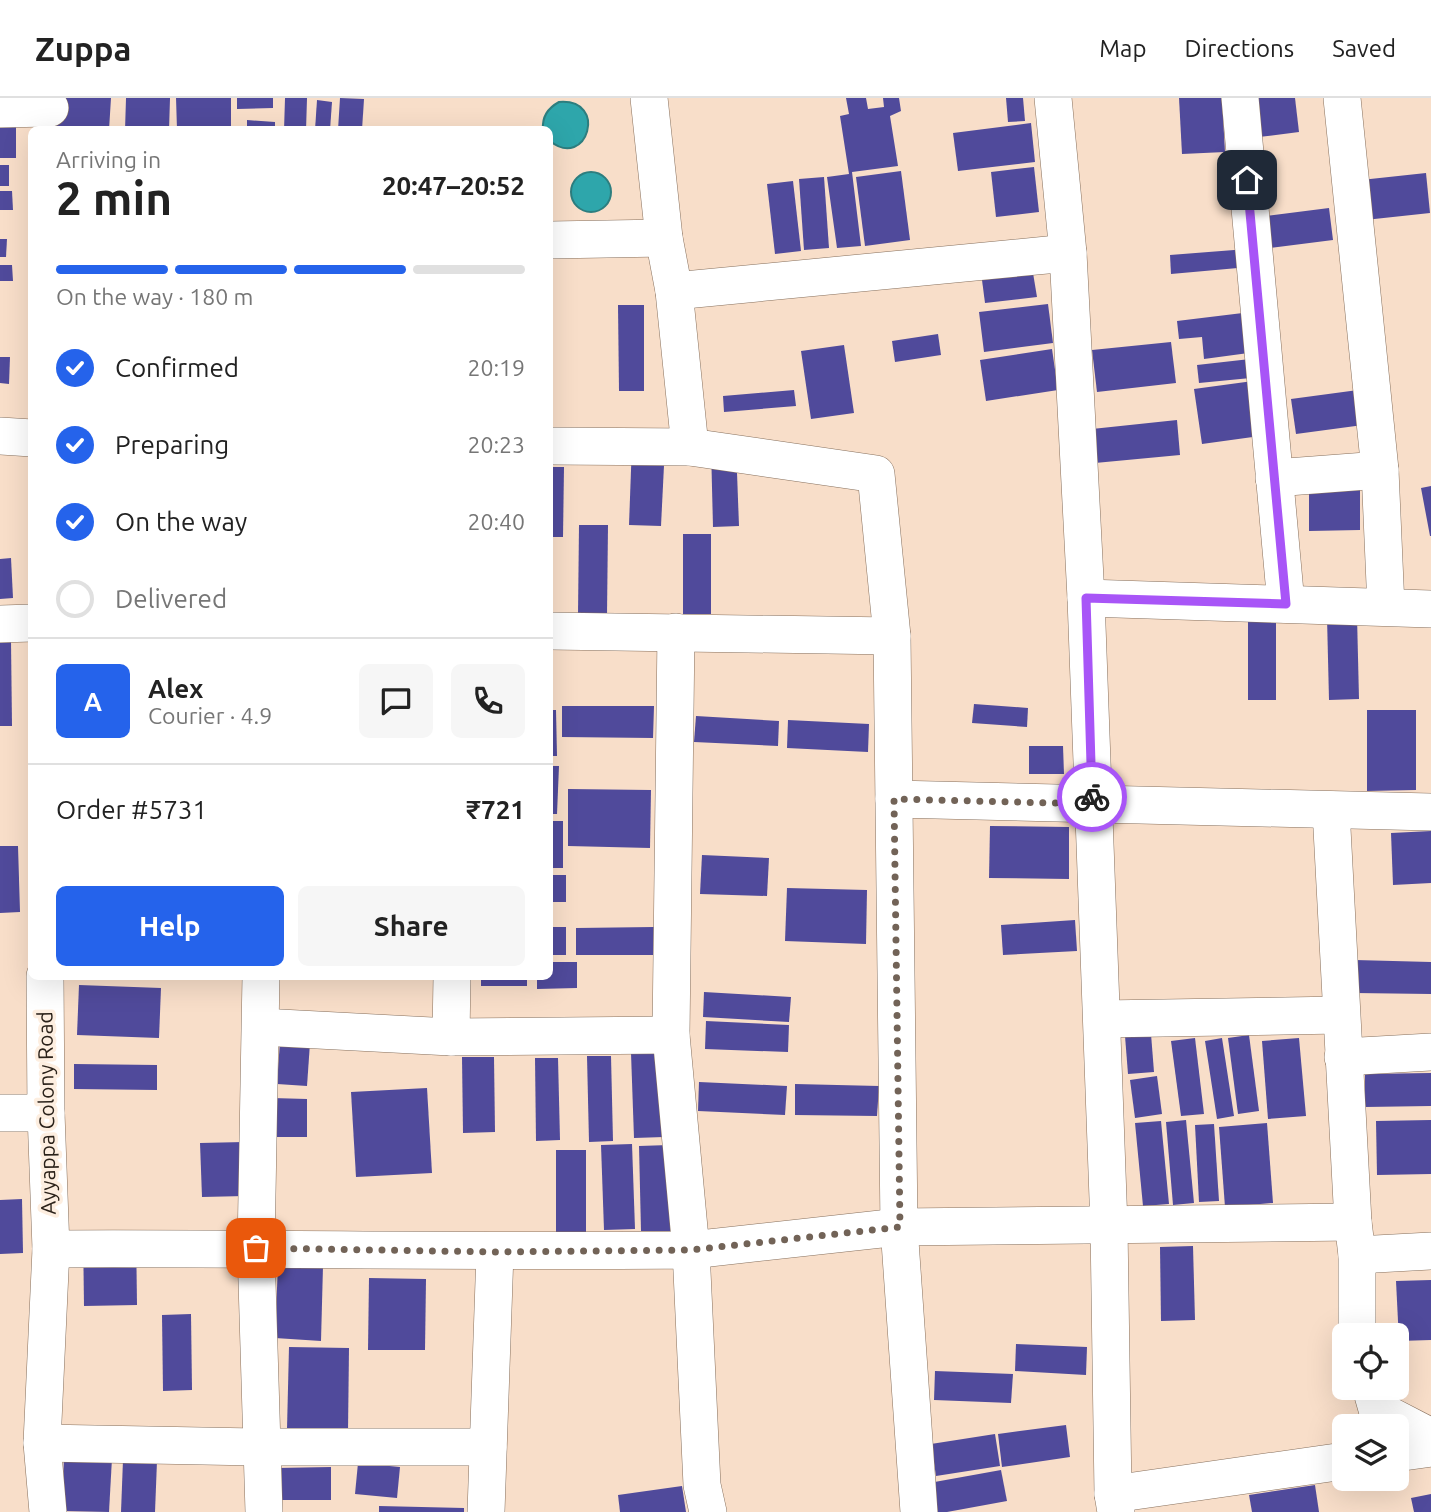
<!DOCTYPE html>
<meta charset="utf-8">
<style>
body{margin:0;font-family:Ubuntu,sans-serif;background:#f6f6f6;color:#222;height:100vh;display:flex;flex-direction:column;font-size:26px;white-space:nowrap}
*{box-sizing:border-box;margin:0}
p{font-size:23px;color:#767676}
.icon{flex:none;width:38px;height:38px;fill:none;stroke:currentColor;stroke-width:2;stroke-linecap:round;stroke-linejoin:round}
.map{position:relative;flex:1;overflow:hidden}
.panel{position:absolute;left:28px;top:28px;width:525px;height:854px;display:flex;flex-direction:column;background:#fff;border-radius:10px;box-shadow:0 7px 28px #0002}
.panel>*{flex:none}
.fabs{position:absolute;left:1332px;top:1225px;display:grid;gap:14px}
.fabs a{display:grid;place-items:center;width:77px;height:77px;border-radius:10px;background:#fff;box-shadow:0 7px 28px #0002;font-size:35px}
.pin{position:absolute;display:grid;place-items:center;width:60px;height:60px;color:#fff;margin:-30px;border-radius:14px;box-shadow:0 4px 10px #0006}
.courier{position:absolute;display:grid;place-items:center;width:70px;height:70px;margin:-35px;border:5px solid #a855f7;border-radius:50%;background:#fff;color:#222;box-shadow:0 2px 9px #0007}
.summary em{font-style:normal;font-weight:700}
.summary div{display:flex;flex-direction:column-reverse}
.summary{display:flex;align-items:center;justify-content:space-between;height:119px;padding:0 28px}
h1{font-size:46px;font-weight:700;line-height:52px}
.bar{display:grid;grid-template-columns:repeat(4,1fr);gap:10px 7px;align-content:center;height:84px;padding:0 28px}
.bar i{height:9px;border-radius:5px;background:#e0e0e0}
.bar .on{background:#2563eb}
.bar p{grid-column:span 4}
.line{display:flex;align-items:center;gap:18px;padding:0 28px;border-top:2px solid #e0e0e0}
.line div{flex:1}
.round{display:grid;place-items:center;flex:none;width:74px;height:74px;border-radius:10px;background:#f6f6f6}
ol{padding:0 28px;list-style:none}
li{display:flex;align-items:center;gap:21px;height:77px}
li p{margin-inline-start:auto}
li .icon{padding:7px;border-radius:50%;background:#2563eb;color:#fff;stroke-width:4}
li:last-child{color:#767676}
li i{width:38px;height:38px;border:4px solid #e0e0e0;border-radius:50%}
.primary-button{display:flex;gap:14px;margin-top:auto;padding:14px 28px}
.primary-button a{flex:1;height:80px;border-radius:10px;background:#2563eb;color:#fff;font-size:28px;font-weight:700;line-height:80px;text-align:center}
.primary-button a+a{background:#f6f6f6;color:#222}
header{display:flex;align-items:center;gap:42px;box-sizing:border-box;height:98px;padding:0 35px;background:#fff;border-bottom:2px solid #e0e0e0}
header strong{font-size:33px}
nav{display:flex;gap:38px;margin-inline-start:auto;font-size:24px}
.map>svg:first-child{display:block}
.water{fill:#2ea6ab;stroke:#2d7e7f;stroke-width:2}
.building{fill:#504a9b}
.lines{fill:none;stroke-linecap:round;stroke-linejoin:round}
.street-casing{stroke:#87705d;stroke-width:38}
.street{stroke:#fff;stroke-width:37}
.done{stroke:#726357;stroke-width:7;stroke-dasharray:0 12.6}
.route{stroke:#a855f7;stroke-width:9}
.labels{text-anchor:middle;stroke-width:7;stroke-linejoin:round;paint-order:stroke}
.street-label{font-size:21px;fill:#2a2119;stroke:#fdeee0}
</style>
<header>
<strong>Zuppa</strong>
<nav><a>Map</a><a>Directions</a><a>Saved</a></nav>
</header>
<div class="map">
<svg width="1431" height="1414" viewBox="0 0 1431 1414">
<rect width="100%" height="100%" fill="#f8dec9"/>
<g class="water">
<path d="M559 4C609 0 587 73 550 43V32L543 31C542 19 548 10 559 4Z"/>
<circle cx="591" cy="94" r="20"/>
</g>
<g class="building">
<path d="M57 0H111L109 32H55Z"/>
<path d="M126 0H170L169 32H125Z"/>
<path d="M176 0H231V32H177Z"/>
<path d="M237 0H273V10L237 11Z"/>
<path d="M285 0H307L306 32H284Z"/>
<path d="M340 0 364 1 362 32H338Z"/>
<path d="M846 0H866L868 11 884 9 883 0H899L901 13 890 18 898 68 852 74 861 148 837 150 827 79 849 76 840 18 849 16Z"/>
<path d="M1006 0H1023L1025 23 1008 24Z"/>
<path d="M1179 0H1222L1225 54 1182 56Z"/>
<path d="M1255 0H1295L1299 34 1259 39Z"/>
<path d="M317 2 332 4 330 32H315Z"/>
<rect x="0" y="22" width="16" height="38"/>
<path d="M247 22 275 24V32H247Z"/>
<path d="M1031 25 1035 64 958 73 953 35Z"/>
<rect x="0" y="67" width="9" height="21"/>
<path d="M1034 69 1039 114 996 119 991 74Z"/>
<path d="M901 73 910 142 865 148 856 79Z"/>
<path d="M1426 75 1430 115 1365 122 1361 82Z"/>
<path d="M824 79 829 150 804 152 799 81Z"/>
<path d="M793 83 801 153 775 156 767 86Z"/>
<path d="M0 93H12L13 112H0Z"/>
<path d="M1329 110 1333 142 1269 150 1265 118Z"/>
<path d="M0 141H7L6 159H0Z"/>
<path d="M1247 151 1249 169 1171 176 1170 157Z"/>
<path d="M0 167H12L13 183H0Z"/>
<path d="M1033 175 1037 199 985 205 982 182Z"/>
<path d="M1048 206 1053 245 984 254 979 214Z"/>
<path d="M618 207H644V293H619Z"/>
<path d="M1251 214 1256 254 1204 261 1202 239 1179 241 1177 223Z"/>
<path d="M938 236 941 257 895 264 892 243Z"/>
<path d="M1171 244 1176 285 1097 294 1092 252Z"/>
<path d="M844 247 854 315 811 321 801 253Z"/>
<path d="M1052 251 1058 292 986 303 980 262Z"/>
<path d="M0 259H10L9 286 0 285Z"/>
<path d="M1259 260 1261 279 1199 285 1197 267Z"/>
<path d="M1253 283 1260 338 1202 346 1194 291Z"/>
<path d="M794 292 796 308 724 314 723 298Z"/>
<path d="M1358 292 1363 327 1296 336 1291 301Z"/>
<path d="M1177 322 1180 357 1095 365 1092 331Z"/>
<path d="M632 345 665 347 661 428 629 427Z"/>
<path d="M736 348 739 428 713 429 711 349Z"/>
<path d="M550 369H564L563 439H550Z"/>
<path d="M1431 388V438H1430L1421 390Z"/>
<path d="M1309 392H1360V432L1309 433Z"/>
<path d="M579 427H608L607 517 578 516Z"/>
<rect x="683" y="436" width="28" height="80"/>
<path d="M11 460 13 500 0 501V461Z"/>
<path d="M1357 518 1359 601 1329 602 1327 519Z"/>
<rect x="1248" y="524" width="28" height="78"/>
<path d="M0 543H11L12 628H0Z"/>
<path d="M550 549H553L552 582H550Z"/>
<path d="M974 606 1028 610 1027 629 972 625Z"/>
<path d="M562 608H654L653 640 562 639Z"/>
<path d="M550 612H556L557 658H550Z"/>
<path d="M1367 612H1416V692L1367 693Z"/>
<path d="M696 618 779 623 778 648 694 644Z"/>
<path d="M788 622 869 626 868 654 787 650Z"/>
<path d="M1029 648H1063L1064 676H1029Z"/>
<path d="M550 668H559L557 716H550Z"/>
<path d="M568 691 651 692 650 750 568 748Z"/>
<rect x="550" y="723" width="13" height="47"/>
<path d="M990 728 1069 729V781L989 780Z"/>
<path d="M1431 733V785L1393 787 1391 735Z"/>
<path d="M0 748H18L20 814 0 815Z"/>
<path d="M702 757 769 760 767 798 700 796Z"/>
<rect x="550" y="777" width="16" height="27"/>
<path d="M787 790 867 792 866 846 785 843Z"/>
<path d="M1075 822 1077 853 1003 857 1001 827Z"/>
<rect x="550" y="829" width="16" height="28"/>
<path d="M654 829V857H576V830Z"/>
<path d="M1355 862 1431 864V896L1354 895Z"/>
<path d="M550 864H577V890L537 891V878H550Z"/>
<rect x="481" y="878" width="46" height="10"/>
<path d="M79 887 161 890 159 940 77 937Z"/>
<path d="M704 894 791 899 789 924 703 919Z"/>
<path d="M706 923 789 927 788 954 705 951Z"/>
<path d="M1151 936 1154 974 1128 976 1125 938Z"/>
<path d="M1249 937 1259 1013 1238 1016 1228 940Z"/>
<path d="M1195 940 1204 1016 1181 1018 1171 943Z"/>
<path d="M1222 940 1234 1018 1217 1021 1205 943Z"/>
<path d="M1299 940 1306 1018 1268 1021 1262 943Z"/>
<path d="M280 943 310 945 307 988 277 986Z"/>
<path d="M662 954 664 1039 634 1040 631 955Z"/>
<path d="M587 958H611L613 1043 589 1044Z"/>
<path d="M462 959H494L495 1034 463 1035Z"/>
<path d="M535 960H558L560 1042 536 1043Z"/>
<path d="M74 966 157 967V992L74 991Z"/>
<path d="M1431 975V1008L1365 1009V976Z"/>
<path d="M1157 978 1162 1016 1135 1020 1130 982Z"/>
<path d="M699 984 787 988 785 1017 698 1013Z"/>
<path d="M795 986 879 988 877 1018 795 1017Z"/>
<path d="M427 990 432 1075 356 1079 351 994Z"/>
<path d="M272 1000 307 1001V1039H272Z"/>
<path d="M1186 1022 1194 1105 1173 1107 1166 1024Z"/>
<path d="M1431 1022V1076L1377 1077 1376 1023Z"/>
<path d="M1161 1023 1169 1106 1143 1108 1135 1025Z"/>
<path d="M1267 1025 1273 1105 1225 1109 1219 1029Z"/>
<path d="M1214 1026 1219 1103 1199 1104 1195 1027Z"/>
<path d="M244 1044 245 1098 202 1099 200 1045Z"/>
<path d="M632 1046 635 1131 604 1132 601 1047Z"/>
<path d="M669 1047 672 1133H641L639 1048Z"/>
<rect x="556" y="1052" width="30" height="85"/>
<path d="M22 1101 23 1155 0 1156V1102Z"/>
<path d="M136 1132 137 1207 84 1208 83 1133Z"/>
<path d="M1193 1148 1195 1222 1161 1223 1160 1149Z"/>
<path d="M278 1166 323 1168 321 1243 275 1240Z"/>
<path d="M369 1180 426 1181 425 1252H368Z"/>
<path d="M1431 1182V1242L1399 1243 1396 1183Z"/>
<path d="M191 1216 192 1292 163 1293 162 1217Z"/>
<path d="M1016 1246 1087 1249 1086 1277 1015 1273Z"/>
<path d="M289 1249 349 1250 348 1333 287 1331Z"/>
<path d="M935 1273 1013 1276 1011 1305 934 1302Z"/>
<path d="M1066 1327 1070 1359 1002 1369 998 1336Z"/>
<path d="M995 1336 1000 1368 936 1378 931 1346Z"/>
<path d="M64 1358 112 1360 109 1414 62 1413Z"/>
<path d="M123 1362 157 1363 155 1414H121Z"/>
<path d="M358 1365 400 1369 397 1400 355 1396Z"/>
<path d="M331 1369V1402H277V1370Z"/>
<path d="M1001 1372 1007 1403 947 1414H935L929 1385Z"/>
<path d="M1315 1387 1319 1414H1252L1249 1397Z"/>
<path d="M682 1388 686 1414H620L618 1397Z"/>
<path d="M1431 1396V1414H1414L1411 1400Z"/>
<path d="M379 1408 464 1410V1414H379Z"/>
</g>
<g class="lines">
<defs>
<g id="street">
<path d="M649 0 664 140 674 193 690 349"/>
<path d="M1053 0 1068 155 1086 500 1109 1128 1113 1396 1116 1414"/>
<path d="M1240 0 1286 506"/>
<path d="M1342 0 1380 372 1386 509"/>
<path d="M0 11 50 10"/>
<path d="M550 142 664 140"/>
<path d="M674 193 1068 155"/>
<path d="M0 338 32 340"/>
<path d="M550 348 690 349 876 376 892 538 899 1129 919 1414"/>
<path d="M1274 380 1380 372"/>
<path d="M1086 500 1431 511"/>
<path d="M0 526 32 525"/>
<path d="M550 533 892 538"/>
<path d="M676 534 671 937 691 1152 899 1129 1353 1124 1331 712"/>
<path d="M894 701 1431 714"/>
<path d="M45 878 46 1015 51 1151 42 1345 48 1414"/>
<path d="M261 878 256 1151 264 1414"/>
<path d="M1102 921 1341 917"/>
<path d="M261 929 451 939 671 937"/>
<path d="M451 939 452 878"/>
<path d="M1343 959 1431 954"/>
<path d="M0 1015H46"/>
<path d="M1353 1124 1357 1157V1237"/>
<path d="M51 1151C264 1150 477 1154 691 1152L702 1387 708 1414"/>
<path d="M1357 1157 1431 1153"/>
<path d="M1371 1290 1377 1311 1431 1339"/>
<path d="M42 1345 262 1349H488"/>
<path d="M1396 1355 1431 1350"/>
<path d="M1113 1396 1344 1363"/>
<path d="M486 1414 495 1154"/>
</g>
</defs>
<use href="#street" class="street-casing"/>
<use href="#street" class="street"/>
</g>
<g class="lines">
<path class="done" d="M256 1150 495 1154 691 1152 900 1129 894 701 1093 706 1092 699"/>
<path class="route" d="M1092 699 1086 500 1286 506 1247 82"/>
</g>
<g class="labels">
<g class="street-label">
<text transform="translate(47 1015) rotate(-91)" y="7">Ayyappa Colony Road</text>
</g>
</g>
</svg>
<div class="fabs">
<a><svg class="icon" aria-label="locate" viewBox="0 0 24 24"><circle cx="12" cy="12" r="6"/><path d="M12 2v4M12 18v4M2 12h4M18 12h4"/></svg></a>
<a><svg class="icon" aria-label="layers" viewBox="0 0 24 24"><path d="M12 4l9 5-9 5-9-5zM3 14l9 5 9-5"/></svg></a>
</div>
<div class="pin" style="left:256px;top:1150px;background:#ea580c"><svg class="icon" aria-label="bag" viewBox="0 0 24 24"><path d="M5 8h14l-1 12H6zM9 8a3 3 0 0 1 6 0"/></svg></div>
<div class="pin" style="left:1247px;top:82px;background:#1f2937"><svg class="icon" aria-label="home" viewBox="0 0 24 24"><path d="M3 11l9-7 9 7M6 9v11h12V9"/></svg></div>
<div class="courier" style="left:1092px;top:699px"><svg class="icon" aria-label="bike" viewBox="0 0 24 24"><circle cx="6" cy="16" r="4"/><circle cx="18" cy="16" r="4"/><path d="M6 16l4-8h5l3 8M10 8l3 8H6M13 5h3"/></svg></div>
<section class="panel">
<div class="summary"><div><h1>2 min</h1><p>Arriving in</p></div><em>20:47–20:52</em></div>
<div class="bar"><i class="on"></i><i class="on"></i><i class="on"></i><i></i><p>On the way · 180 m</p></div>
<ol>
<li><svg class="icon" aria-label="check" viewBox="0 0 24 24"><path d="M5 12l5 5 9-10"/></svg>Confirmed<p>20:19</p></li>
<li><svg class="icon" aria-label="check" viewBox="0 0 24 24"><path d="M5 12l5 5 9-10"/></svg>Preparing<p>20:23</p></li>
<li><svg class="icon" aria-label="check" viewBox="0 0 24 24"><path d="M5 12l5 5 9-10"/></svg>On the way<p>20:40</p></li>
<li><i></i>Delivered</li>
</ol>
<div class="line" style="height:126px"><b class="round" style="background:#2563eb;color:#fff">A</b><div><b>Alex</b><p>Courier · 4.9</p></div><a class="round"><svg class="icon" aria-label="chat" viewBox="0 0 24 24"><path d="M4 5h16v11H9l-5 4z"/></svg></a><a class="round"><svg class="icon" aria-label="phone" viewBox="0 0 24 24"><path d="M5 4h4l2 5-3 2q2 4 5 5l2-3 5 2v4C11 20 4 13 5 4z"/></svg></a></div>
<div class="line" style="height:91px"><div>Order #5731</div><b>₹721</b></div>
<div class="primary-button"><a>Help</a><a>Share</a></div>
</section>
</div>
